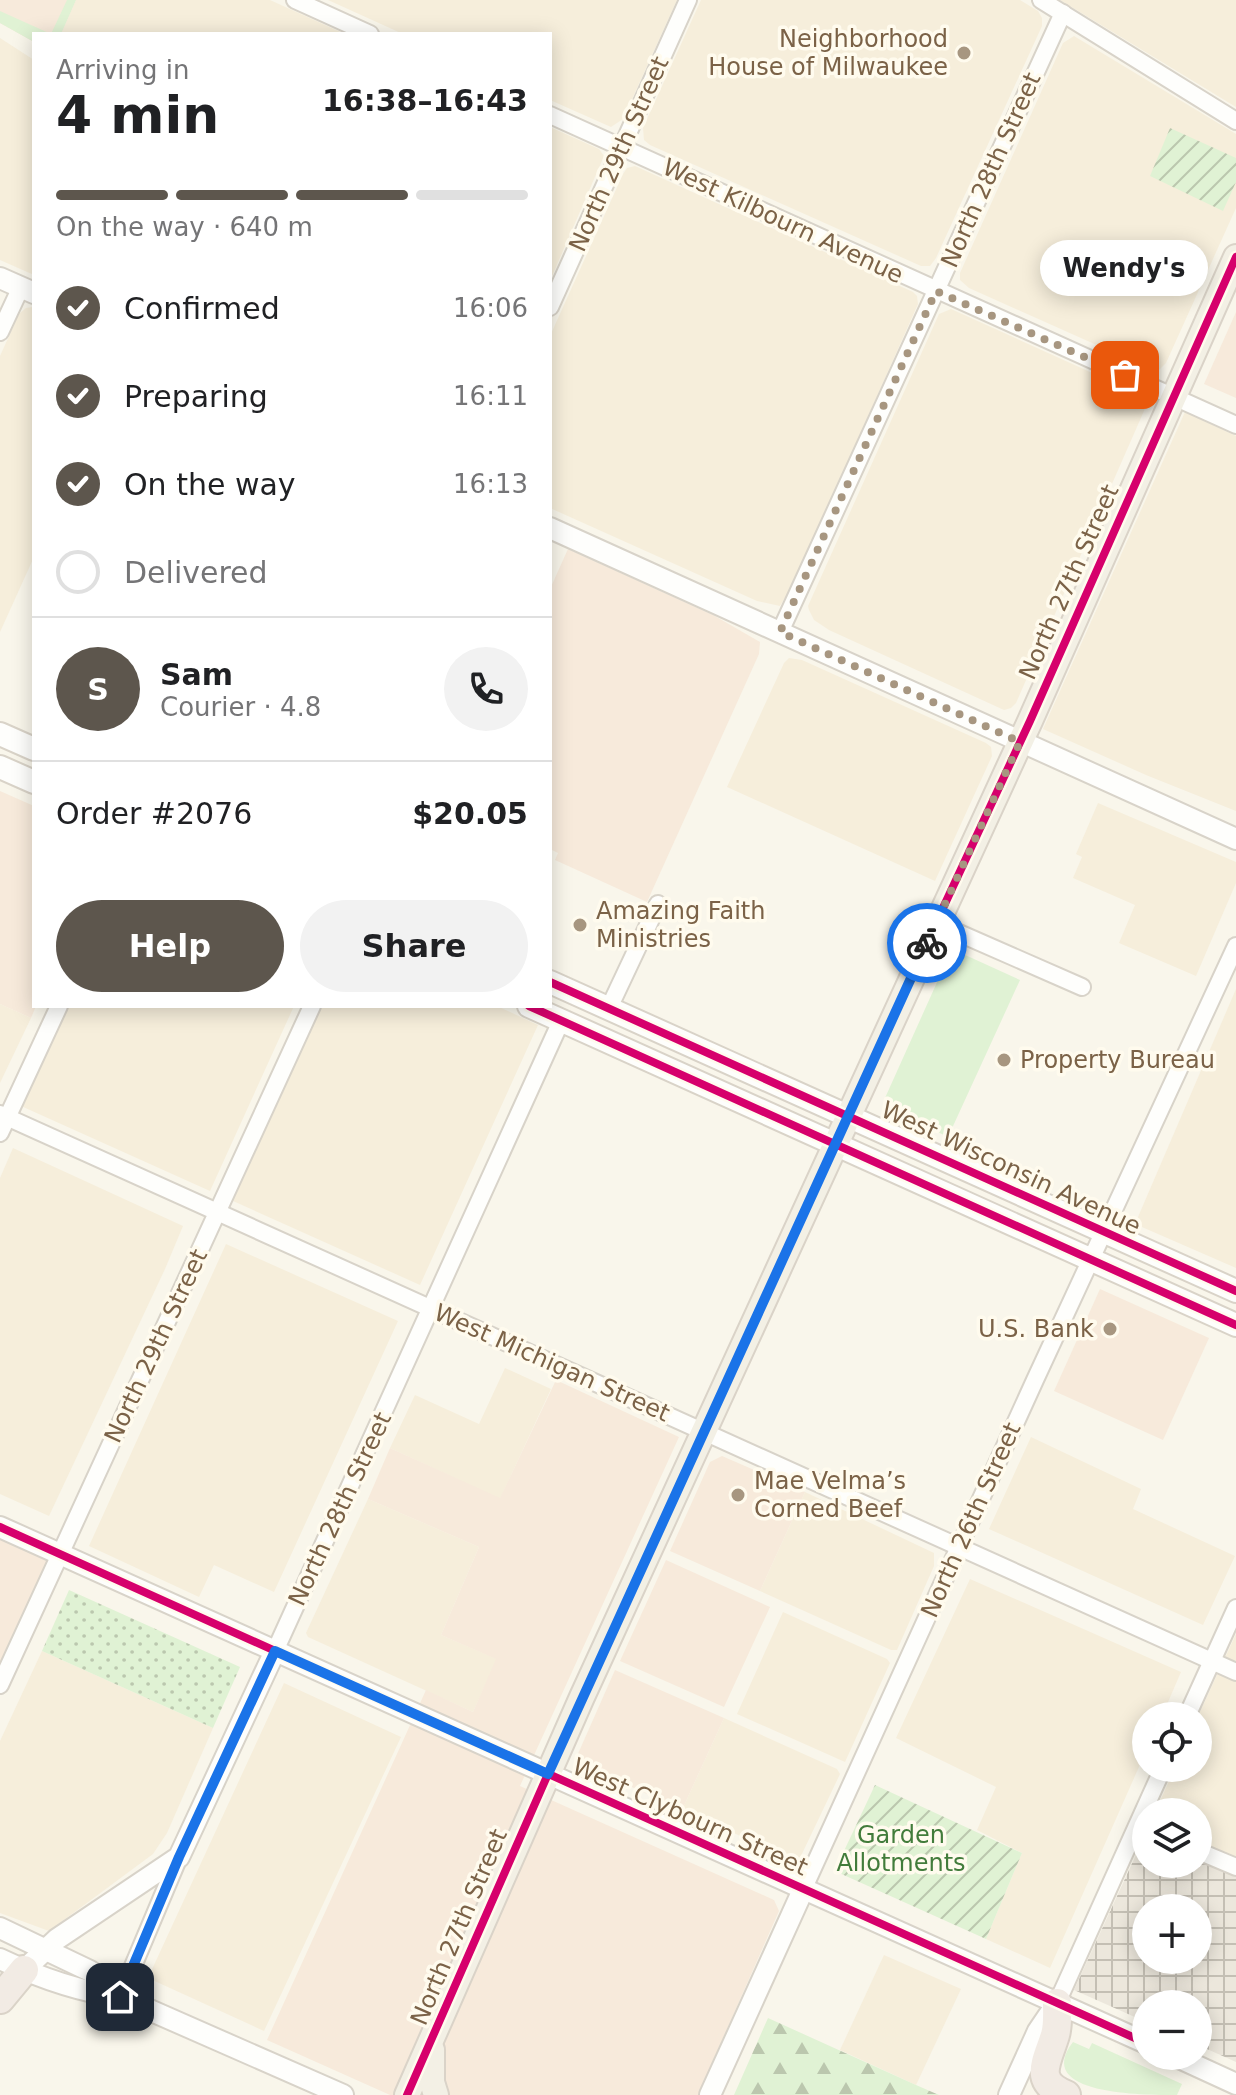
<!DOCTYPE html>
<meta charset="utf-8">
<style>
body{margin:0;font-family:"DejaVu Sans",sans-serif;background:#f2f2f2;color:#202124;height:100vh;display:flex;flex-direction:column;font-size:30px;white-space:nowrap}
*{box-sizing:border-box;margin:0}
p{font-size:26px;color:#757577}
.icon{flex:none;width:44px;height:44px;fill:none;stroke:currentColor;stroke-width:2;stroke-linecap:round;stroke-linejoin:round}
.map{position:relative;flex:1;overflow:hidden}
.details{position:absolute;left:32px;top:32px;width:520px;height:976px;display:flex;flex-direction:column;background:#fff;border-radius:0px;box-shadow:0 4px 20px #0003}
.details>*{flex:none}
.controls{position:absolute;left:1132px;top:1702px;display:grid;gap:16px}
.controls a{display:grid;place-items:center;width:80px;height:80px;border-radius:50%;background:#fff;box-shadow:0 4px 20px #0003;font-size:40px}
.pin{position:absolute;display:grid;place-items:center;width:68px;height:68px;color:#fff;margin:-34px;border-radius:16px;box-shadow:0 4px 12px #0006}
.courier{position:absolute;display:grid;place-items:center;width:80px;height:80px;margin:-40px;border:6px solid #1a73e8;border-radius:50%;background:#fff;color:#222;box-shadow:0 2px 10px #0007}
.bubble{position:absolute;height:56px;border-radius:28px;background:#fff;box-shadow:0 4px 20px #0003;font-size:26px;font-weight:700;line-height:56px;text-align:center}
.summary em{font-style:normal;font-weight:700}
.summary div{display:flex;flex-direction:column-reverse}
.summary{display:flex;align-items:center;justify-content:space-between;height:136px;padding:0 24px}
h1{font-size:52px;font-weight:700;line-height:60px}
.bar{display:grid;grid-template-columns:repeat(4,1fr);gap:12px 8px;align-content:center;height:96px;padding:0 24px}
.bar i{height:10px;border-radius:6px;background:#e0e0e0}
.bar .active{background:#5d564d}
.bar p{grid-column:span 4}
.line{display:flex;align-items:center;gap:20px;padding:0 24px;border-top:2px solid #e0e0e0}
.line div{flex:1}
.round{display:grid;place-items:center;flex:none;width:84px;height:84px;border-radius:42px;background:#f2f2f2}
ol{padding:0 24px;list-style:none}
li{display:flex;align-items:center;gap:24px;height:88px}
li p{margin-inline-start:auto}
li .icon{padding:8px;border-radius:50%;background:#5d564d;color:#fff;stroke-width:4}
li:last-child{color:#757577}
li i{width:44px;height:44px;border:4px solid #e0e0e0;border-radius:50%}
.action{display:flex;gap:16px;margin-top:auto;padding:16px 24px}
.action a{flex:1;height:92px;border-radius:48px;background:#5d564d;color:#fff;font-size:32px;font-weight:700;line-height:92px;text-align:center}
.action a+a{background:#f2f2f2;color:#202124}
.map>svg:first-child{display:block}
.residential{fill:#f6eedb}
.commercial{fill:#f7eadb}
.industrial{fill:url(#industrial-grid);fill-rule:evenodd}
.grass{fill:#e0f2d4}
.forest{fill:url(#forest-firs)}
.park{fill:url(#park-dots)}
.garden{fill:url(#garden-furrows)}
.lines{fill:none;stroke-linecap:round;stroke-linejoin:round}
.minor-casing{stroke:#d8d3c9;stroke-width:20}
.tertiary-casing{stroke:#d8d3c9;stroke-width:24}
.secondary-casing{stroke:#d9d3c8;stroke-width:26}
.primary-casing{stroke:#dad3c8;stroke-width:28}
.motorway-casing{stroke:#dad3c8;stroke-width:32}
.minor{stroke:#fefefc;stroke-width:16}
.tertiary{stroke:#fefefc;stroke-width:20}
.secondary{stroke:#fefefc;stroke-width:22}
.primary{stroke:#f3f0e5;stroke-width:24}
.motorway{stroke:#f2ebe4;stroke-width:28}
.cycleway-casing{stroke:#fffbee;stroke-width:13}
.cycleway{stroke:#d6006c;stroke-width:8}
.done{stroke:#a79680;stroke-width:8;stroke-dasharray:0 14.4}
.route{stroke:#1a73e8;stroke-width:10}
.poi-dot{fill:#a79680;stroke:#fffbee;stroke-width:3}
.labels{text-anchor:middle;stroke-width:7;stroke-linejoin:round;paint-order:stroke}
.poi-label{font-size:24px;fill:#7b6247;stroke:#fffbee;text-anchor:start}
.street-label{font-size:24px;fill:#7b6247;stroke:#fffbee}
.park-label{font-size:24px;fill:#427c3b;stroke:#fffbee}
</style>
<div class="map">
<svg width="1236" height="2095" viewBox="0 0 1236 2095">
<defs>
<pattern id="industrial-grid" width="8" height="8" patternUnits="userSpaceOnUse" patternTransform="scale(2)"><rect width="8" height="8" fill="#ece7dc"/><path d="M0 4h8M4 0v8" fill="none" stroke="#c4bfb4"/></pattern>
<pattern id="forest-firs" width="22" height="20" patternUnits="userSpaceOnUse" patternTransform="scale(2)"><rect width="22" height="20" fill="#e0f2d4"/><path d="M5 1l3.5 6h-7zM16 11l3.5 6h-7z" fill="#bbc7ae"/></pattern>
<pattern id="park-dots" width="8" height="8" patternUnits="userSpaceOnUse" patternTransform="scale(2)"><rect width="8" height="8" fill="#e0f2d4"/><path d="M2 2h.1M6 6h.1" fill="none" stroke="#bbc7ae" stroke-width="1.8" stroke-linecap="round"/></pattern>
<pattern id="garden-furrows" width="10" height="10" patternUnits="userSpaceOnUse" patternTransform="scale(2)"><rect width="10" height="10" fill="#e0f2d4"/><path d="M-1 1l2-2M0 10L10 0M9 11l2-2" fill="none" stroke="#bbc7ae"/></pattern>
</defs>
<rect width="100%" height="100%" fill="#f9f6eb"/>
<g class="residential">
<path d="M76 0H270L345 34H61Z"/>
<path d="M328 0H677L623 119 611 127 550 100V34H403Z"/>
<path d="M701 0H1020L1038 11 1042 18V26L936 258 930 266H921L650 145 644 140 643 128Z"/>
<path d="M1060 0H1236V107L1190 79Z"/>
<path d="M1074 36 1236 134V208L1166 363 1157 372 969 288 960 280V273L1063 43Z"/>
<path d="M0 38 34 60V275L0 260Z"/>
<path d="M550 127 599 149 604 156 550 281Z"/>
<path d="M635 166 913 292 917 296 918 304 794 583 780 606 757 601 550 508V336L623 174 627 168Z"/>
<path d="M32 307 34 557 0 632V356L19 314 26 308Z"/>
<path d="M951 309 1141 395 1147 404 1016 703 1011 708 1004 710 829 630 814 620 809 610 808 606 939 314Z"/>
<path d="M1185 412 1236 436V811L1146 775 1043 729Z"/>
<path d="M789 658 802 660 986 743 991 747 992 756 935 881 727 787 784 663Z"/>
<path d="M1098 803 1236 862V883L1196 976 1119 943 1135 905 1073 878 1082 857 1076 854Z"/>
<path d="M1236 989V1268L1135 1224Z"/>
<path d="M0 1004 31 1018 0 1083Z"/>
<path d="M66 1006H294L210 1191 21 1106Z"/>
<path d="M322 1006H497L538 1025 420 1285 233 1201Z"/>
<path d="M13 1148 183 1226 165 1269 49 1516 0 1494V1178Z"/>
<path d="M226 1244 398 1321 274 1592 214 1565 199 1597 89 1546Z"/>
<path d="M505 1368 551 1389 500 1499 390 1448 415 1395 479 1424Z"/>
<path d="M1031 1437 1141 1489 1133 1509 1235 1556 1203 1625 989 1529Z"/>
<path d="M805 1492 934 1553V1566L897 1650H891L760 1591Z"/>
<path d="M368 1499 479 1547 441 1635 497 1659 473 1712 308 1637 306 1633Z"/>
<path d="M970 1579 1181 1672 1162 1716H1146V1751L1050 1968 986 1939 1022 1853 977 1830 996 1787 896 1738Z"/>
<path d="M783 1612 887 1659 890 1663 845 1762 737 1714Z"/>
<path d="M1236 1634V1874L1198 1858V1812H1155L1175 1768H1198V1716Z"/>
<path d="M42 1651 213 1728 167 1833 153 1854 49 1931 0 1913V1741Z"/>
<path d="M284 1683 401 1737 264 2031 148 1978Z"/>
<path d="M724 1718 837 1769 840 1774 800 1858H790L682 1810Z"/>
<path d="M884 1955 961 1989 916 2085 840 2050Z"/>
</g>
<g class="commercial">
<path d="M0 0H76L61 34H34V42L0 23Z"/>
<path d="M1236 312V398L1204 384Z"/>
<path d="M568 549 713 615 760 642 759 654 647 902 555 860 558 853 550 849V589Z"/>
<path d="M0 791 34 806V1006H36L31 1018 0 1004Z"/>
<path d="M1100 1289 1209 1338 1163 1440 1054 1391Z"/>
<path d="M556 1380 679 1437 520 1786 774 1900 779 1911 698 2095H390L267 2040 426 1690 473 1712 496 1659 441 1635 479 1547 368 1499 390 1448 500 1498Z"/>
<path d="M722 1456 805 1492 760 1591 670 1551 710 1462Z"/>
<path d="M0 1527 60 1555 0 1682Z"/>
<path d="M666 1560 770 1607 724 1707 620 1661Z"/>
<path d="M615 1670 724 1718 682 1810 577 1762V1756Z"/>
</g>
<path class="industrial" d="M1145 1835 1146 1864H1198V1858L1236 1874V2062L1198 2045V2004H1146V2022L1074 1990ZM1146 1908H1198V1960H1146Z"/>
<g class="grass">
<path d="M67 0H76L61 34H34V42L0 23V11L51 34Z"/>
<path d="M952 949 1020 980 948 1137 886 1107 885 1098Z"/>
<path d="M1073 2042 1089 2049 1092 2043 1182 2084 1177 2095C1143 2095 1032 2095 1073 2042Z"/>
</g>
<path class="forest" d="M768 2018 916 2085 939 2095H734Z"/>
<path class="park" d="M69 1590 240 1667 213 1728 42 1651Z"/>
<g class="garden">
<path d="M1170 128 1236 158V182L1223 211 1150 176Z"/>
<path d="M875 1785 1022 1853 986 1939 837 1872 836 1868Z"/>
</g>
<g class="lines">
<defs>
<g id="minor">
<path d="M295 0 370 34"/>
<path d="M1041 0 1236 121"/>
<path d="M550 115 1236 425"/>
<path d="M550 307 688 0"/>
<path d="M0 332 21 287"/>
<path d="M780 632 1063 13"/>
<path d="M936 923 1082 987"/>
<path d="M609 1008 658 904"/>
<path d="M0 1114 1236 1672"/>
<path d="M0 1133 59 1006"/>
<path d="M275 1651 561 1021"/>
<path d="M0 1685 312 1006"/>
<path d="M1187 1716 1236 1608"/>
<path d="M1198 1851 1236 1867"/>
<path d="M803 1890 1035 1380 1236 946"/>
<path d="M120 1997 179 1857"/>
<path d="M1057 2003 1163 1768"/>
</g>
<g id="tertiary">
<path d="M0 278 34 293"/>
<path d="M550 528 1236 839"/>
<path d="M0 1527 1146 2043"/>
<path d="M0 1928 90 1971 120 1997"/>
<path d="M0 1959C40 1978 77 1991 120 1997L343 2095"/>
<path d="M24 1970 57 1939 179 1857 275 1651"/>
<path d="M1175 2056 1236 2084"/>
<path d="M710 2095 803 1890"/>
<path d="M1009 2095 1038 2031 1057 2003"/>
</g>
<g id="secondary">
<path d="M0 734 34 749"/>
<path d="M0 767 34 782"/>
<path d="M550 982 1236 1291"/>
<path d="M529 1006 1236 1325"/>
</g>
<g id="primary">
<path d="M432 2050V2082L436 2095"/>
<path d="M407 2095 582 1697 1030 721 1236 257"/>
</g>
<g id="motorway">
<path d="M0 1999 24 1970"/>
<path d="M1057 2003C1057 2013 1058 2025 1055 2035 1047 2062 1032 2081 1066 2095"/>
</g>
</defs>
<use href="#minor" class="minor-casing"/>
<use href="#tertiary" class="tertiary-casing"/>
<use href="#secondary" class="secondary-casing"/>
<use href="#primary" class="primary-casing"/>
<use href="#motorway" class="motorway-casing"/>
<use href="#minor" class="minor"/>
<use href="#tertiary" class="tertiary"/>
<use href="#secondary" class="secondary"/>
<use href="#primary" class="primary"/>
<use href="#motorway" class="motorway"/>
<defs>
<g id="cycleway">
<path d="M936 923 1030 721 1236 257"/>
<path d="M550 982 1236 1291"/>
<path d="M529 1006 1236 1325"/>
<path d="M0 1527 1146 2043"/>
<path d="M407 2095 548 1774"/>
</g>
</defs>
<use href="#cycleway" class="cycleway-casing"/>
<use href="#cycleway" class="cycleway"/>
</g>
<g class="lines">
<path class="done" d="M927 943 1020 742 780 632 936 291 1125 375"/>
<path class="route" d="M120 1997 179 1857 275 1651 548 1774 927 943"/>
</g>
<g class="poi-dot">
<circle cx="964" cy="53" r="8"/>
<circle cx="580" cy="925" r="8"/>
<circle cx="1004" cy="1060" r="8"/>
<circle cx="1110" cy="1329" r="8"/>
<circle cx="738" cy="1495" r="8"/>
</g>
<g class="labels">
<g class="poi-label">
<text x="948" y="47" text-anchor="end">Neighborhood<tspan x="948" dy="28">House of Milwaukee</tspan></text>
<text x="596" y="919">Amazing Faith<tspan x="596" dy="28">Ministries</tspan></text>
<text x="1020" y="1068">Property Bureau</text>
<text x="1094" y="1337" text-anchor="end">U.S. Bank</text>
<text x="754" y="1489">Mae Velma’s<tspan x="754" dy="28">Corned Beef</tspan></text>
</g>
<g class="street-label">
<text transform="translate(619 154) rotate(-66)" y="8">North 29th Street</text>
<text transform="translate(991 170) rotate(-66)" y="8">North 28th Street</text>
<text transform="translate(783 221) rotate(25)" y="8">West Kilbourn Avenue</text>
<text transform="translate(1069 582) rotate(-66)" y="8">North 27th Street</text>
<text transform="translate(1011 1168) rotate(25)" y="8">West Wisconsin Avenue</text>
<text transform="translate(156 1346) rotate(-65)" y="8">North 29th Street</text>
<text transform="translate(552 1363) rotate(24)" y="8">West Michigan Street</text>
<text transform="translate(340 1509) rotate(-65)" y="8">North 28th Street</text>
<text transform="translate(971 1520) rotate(-66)" y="8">North 26th Street</text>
<text transform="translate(690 1817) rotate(24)" y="8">West Clybourn Street</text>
<text transform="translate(459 1927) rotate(-67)" y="8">North 27th Street</text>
</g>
<g class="park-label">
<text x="901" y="1843">Garden<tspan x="901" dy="28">Allotments</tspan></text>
</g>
</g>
</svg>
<div class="controls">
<a><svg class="icon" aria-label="locate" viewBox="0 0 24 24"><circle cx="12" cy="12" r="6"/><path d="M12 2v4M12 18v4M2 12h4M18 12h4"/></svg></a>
<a><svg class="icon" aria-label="layers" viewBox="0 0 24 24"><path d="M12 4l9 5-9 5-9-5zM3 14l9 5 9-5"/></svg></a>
<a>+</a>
<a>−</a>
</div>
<div class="pin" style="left:1125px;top:375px;background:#ea580c"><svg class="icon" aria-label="bag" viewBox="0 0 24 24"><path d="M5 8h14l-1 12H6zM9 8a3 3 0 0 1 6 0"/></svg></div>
<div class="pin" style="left:120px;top:1997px;background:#1f2937"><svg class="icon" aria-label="home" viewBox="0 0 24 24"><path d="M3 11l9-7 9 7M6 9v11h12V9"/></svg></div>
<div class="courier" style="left:927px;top:943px"><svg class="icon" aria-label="bike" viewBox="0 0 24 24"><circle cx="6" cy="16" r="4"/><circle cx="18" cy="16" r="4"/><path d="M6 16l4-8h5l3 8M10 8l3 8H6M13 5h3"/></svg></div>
<div class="bubble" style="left:1040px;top:240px;width:168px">Wendy's</div>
<section class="details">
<div class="summary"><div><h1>4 min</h1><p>Arriving in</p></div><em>16:38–16:43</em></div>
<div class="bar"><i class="active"></i><i class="active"></i><i class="active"></i><i></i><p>On the way · 640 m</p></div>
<ol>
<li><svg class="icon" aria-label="check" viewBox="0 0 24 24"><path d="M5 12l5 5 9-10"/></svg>Confirmed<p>16:06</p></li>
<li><svg class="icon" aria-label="check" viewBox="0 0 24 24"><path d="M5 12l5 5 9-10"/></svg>Preparing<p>16:11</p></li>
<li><svg class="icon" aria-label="check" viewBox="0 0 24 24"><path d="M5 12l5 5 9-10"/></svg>On the way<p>16:13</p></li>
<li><i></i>Delivered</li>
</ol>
<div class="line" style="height:144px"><b class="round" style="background:#5d564d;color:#fff">S</b><div><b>Sam</b><p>Courier · 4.8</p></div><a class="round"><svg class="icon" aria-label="phone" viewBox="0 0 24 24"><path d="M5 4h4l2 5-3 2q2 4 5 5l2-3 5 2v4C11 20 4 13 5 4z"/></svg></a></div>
<div class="line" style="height:104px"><div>Order #2076</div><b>$20.05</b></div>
<div class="action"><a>Help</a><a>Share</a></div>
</section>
</div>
